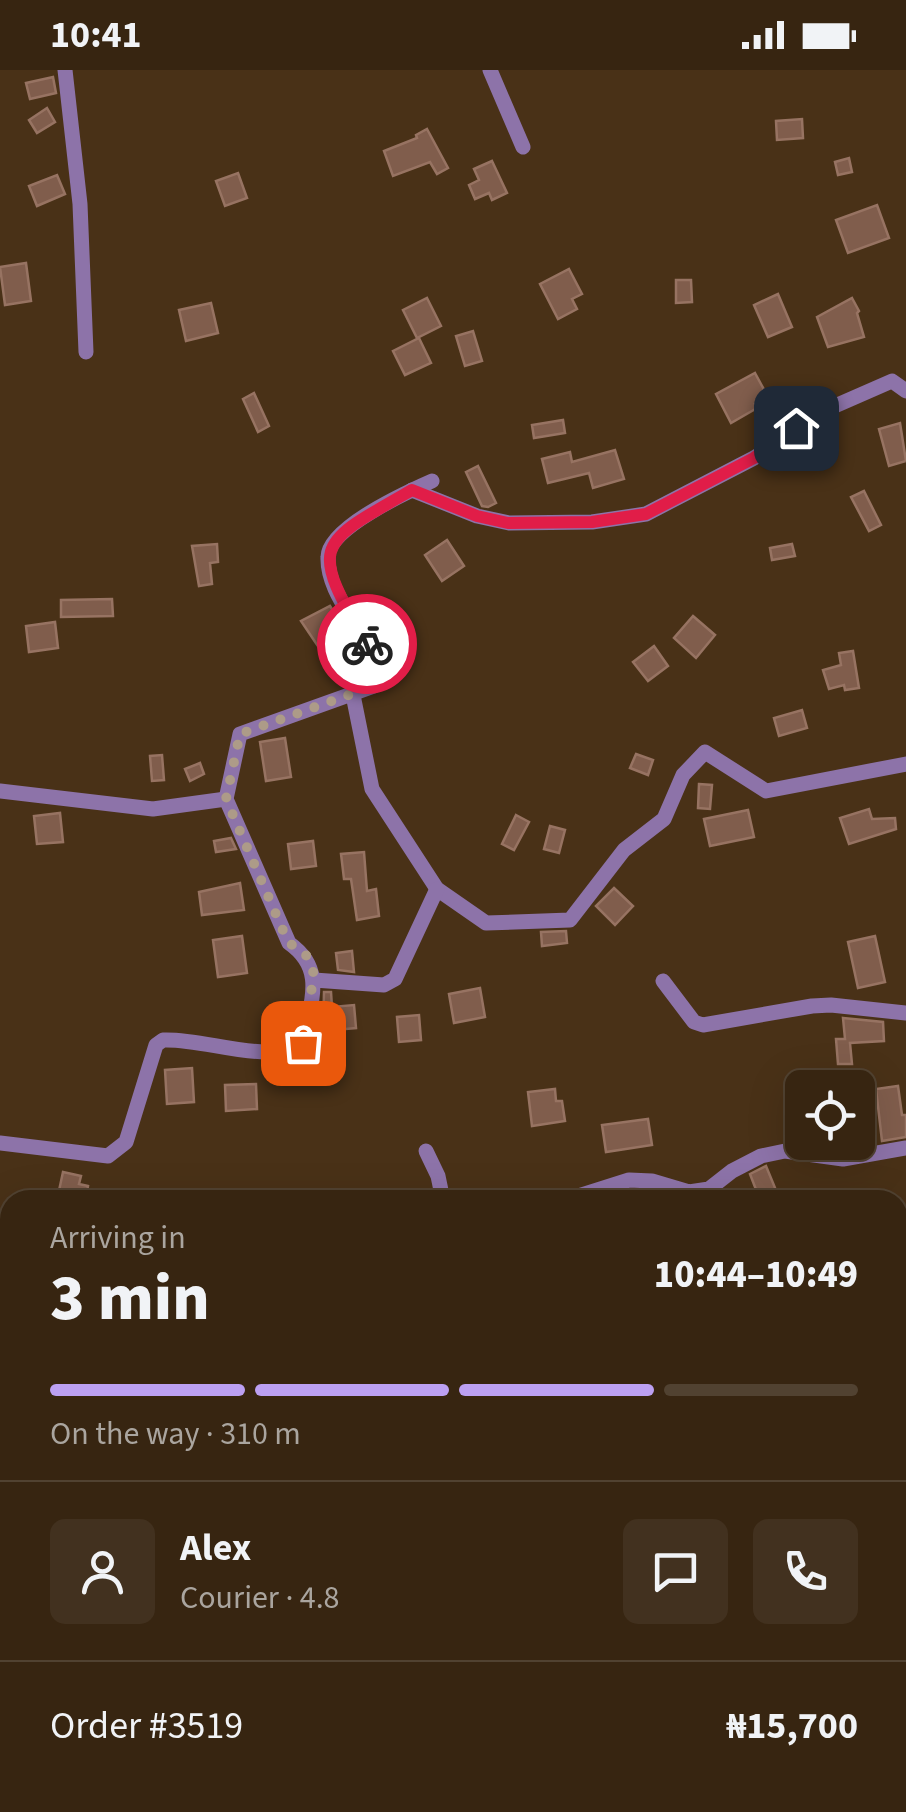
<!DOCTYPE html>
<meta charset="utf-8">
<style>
body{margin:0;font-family:"Source Sans 3",sans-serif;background:#42311f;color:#f1f3f6;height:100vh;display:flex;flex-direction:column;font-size:38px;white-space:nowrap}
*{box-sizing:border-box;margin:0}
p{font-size:32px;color:#aaa59f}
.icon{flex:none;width:55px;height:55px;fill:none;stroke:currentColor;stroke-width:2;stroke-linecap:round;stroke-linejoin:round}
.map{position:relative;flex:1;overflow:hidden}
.sheet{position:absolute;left:0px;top:1120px;width:908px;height:622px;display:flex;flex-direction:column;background:#372511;border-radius:30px 30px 0 0;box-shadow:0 10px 40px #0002,0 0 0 2px #514231}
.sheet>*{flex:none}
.buttons{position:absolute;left:785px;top:1000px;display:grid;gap:20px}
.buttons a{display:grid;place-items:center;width:90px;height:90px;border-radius:15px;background:#372511;box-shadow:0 10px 40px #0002,0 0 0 2px #514231;font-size:50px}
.pin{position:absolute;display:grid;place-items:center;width:85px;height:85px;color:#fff;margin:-42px;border-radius:20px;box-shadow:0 5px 15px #0006}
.courier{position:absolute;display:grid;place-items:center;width:100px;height:100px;margin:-50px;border:8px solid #e11d48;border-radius:50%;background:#fff;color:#222;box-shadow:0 2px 12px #0007}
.overview em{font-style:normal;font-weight:800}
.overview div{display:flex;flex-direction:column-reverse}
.overview{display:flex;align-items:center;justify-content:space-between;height:170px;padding:0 50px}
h1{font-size:65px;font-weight:800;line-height:75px}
.bar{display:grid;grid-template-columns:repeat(4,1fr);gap:15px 10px;align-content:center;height:120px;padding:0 50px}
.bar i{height:12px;border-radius:8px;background:#514231}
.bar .selected{background:#bca0f2}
.bar p{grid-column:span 4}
.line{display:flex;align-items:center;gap:25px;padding:0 50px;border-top:2px solid #514231}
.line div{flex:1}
.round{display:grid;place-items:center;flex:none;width:105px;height:105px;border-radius:15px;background:#42311f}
.status{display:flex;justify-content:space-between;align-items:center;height:70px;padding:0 50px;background:#372511;direction:ltr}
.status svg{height:28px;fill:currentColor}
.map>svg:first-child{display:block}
.building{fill:#805d4c;stroke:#977362;stroke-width:2.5}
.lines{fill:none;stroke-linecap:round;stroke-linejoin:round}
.minor{stroke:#8d73a9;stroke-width:15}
.done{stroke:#ad9b88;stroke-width:10;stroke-dasharray:0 18}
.route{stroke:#e11d48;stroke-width:12}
</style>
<div class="status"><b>10:41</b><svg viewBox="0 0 49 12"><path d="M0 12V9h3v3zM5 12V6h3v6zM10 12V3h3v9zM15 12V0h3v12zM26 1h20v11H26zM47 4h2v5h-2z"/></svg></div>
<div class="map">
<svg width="906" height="1742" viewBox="0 0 906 1742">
<rect width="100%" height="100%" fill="#493117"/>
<g class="building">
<path d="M53 7 56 23 30 29 26 13Z"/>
<path d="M47 38 55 52 37 63 29 50Z"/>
<path d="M802 49 803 68 777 70 776 51Z"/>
<path d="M427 59 448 98 437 104 430 92 393 106 384 81 417 68 416 65Z"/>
<path d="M849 88 852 102 838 105 835 92Z"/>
<path d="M492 91 507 123 492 130 489 123 475 129 469 115 479 110 474 99Z"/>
<path d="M238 103 247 128 225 136 216 111Z"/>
<path d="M57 105 65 124 37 136 29 116Z"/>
<path d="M877 135 889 168 848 183 836 150Z"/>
<path d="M26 193 31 231 5 235 0 197Z"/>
<path d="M569 199 582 224 572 229 577 239 558 249 540 214Z"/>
<path d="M676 210H691L692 232 676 233Z"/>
<path d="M778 224 792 257 768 267 754 235Z"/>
<path d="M427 228 441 256 417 268 403 240Z"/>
<path d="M852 228 859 241 857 243 864 267 828 277 817 247Z"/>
<path d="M211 233 218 263 186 271 179 240Z"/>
<path d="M473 261 482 291 465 296 456 266Z"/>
<path d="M419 268 431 293 405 305 393 281Z"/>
<path d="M755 303 768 327 755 334 757 338 731 353 716 324Z"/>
<path d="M254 323 269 356 258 362 243 329Z"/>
<path d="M563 350 565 363 534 368 532 355Z"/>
<path d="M900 353 906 391 889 396 879 359Z"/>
<path d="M615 380 624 409 593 418 589 403 548 413 542 389 570 382 572 392Z"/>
<path d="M478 396 496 433 488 437 482 436 466 402Z"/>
<path d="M864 421 881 455 869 461 851 427Z"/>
<path d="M447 470 464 496 442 511 425 485Z"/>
<path d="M217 474 218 492 210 493 212 514 199 516 192 476Z"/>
<path d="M792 474 795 486 772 490 770 478Z"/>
<path d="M112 529 113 546 61 547V530Z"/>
<path d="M330 536 356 577 330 594 301 551Z"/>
<path d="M693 546 715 565 696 588 674 568Z"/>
<path d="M55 552 58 578 29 582 26 556Z"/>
<path d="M654 576 668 596 648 611 633 592Z"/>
<path d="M853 581 859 618 845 620 844 615 829 619 823 600 841 595 839 583Z"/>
<path d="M802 640 807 658 779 666 774 648Z"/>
<path d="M285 668 291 707 266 711 260 672Z"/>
<path d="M636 684 653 690 648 705 630 698Z"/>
<path d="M162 685 164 710 152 711 150 686Z"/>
<path d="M200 693 204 704 190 711 185 699Z"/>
<path d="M699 714 712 715 710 739 698 738Z"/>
<path d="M869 739 872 749 895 748 896 759 849 774 840 748Z"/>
<path d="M748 740 754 767 710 776 704 749Z"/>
<path d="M60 743 63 772 37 774 34 746Z"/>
<path d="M516 745 529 752 514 780 502 774Z"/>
<path d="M550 756 565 760 559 783 544 779Z"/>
<path d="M231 768 236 779 216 782 214 771Z"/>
<path d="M313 771 316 796 291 799 288 774Z"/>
<path d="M364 782 367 821 376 819 379 846 357 850 351 809H344L341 784Z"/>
<path d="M240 813 244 840 202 845 199 822Z"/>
<path d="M614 818 633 836 615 855 596 836Z"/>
<path d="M566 861 567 873 542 876 541 862Z"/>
<path d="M242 866 247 903 218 907 213 870Z"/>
<path d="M875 866 885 912 858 918 848 872Z"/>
<path d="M352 881 354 902 338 900 336 883Z"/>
<path d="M480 918 485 947 454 953 449 924Z"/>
<path d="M324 922H331L332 937 354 935 356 958 323 961Z"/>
<path d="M419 945 421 970 399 972 397 947Z"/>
<path d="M843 948 883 952 884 971 850 973 852 994H838L836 969H845Z"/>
<path d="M192 998 194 1032 167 1034 165 1000Z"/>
<path d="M256 1014 257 1039 226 1041 225 1015Z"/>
<path d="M898 1016 902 1045H906V1067L882 1071 876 1019Z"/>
<path d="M555 1019 556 1031H562L565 1051 532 1056 528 1022Z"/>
<path d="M648 1049 652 1075 606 1082 602 1055Z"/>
<path d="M766 1096 780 1130H760L750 1104Z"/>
<path d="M63 1102 81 1106 79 1114 88 1116 86 1130H57Z"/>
</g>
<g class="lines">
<g class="minor">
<path d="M65 0 80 134 86 282"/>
<path d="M490 0 523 77"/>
<path d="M412 420 477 446 509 453 592 452 646 444 754 388 828 339 892 311 906 321"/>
<path d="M353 625 372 719 437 819 486 853 570 850 624 780 664 749 683 705 705 682 766 721 906 694"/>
<path d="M0 721 153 739 226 729"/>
<path d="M314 910 384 915 395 909 437 819"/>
<path d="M663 911 694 952 703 955 812 936 831 935 906 943"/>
<path d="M0 1073 108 1086 126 1072 156 975 163 970C207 968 262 995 303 973 310 932 327 900 289 873L226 729 240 664 374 616C380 596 373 583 362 566 349 542 327 516 328 487 328 458 407 422 432 411"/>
<path d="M426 1081 438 1106 443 1130"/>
<path d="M566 1130 629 1110 652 1111 689 1122 709 1119 732 1101 761 1086 785 1081 843 1089 906 1078"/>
<path d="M0 1399 10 1400"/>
<path d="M898 1509 906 1511"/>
<path d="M0 1610 10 1589"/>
</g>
</g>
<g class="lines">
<path class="done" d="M303 973 314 904 306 885 288 872 226 729 240 664 374 616C379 600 376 589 367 574"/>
<path class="route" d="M367 574C309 474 315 475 412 420L477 446 508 453 592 452 646 444 754 388 796 358"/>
</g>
</svg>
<div class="buttons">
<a><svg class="icon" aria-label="locate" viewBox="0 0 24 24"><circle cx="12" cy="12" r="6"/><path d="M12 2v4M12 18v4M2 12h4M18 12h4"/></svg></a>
</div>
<div class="pin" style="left:303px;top:973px;background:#ea580c"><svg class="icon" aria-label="bag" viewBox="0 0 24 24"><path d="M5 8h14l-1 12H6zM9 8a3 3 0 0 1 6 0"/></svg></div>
<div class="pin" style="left:796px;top:358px;background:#1f2937"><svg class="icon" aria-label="home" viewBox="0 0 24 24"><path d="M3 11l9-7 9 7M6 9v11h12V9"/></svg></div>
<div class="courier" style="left:367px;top:574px"><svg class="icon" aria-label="bike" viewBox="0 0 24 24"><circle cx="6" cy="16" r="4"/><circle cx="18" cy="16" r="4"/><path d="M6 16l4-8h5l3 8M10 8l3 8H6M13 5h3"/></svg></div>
<section class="sheet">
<div class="overview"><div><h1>3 min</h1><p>Arriving in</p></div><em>10:44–10:49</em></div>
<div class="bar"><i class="selected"></i><i class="selected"></i><i class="selected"></i><i></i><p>On the way · 310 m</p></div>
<div class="line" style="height:180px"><a class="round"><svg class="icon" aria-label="person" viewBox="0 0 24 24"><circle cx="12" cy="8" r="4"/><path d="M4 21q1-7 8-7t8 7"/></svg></a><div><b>Alex</b><p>Courier · 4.8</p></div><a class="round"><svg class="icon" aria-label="chat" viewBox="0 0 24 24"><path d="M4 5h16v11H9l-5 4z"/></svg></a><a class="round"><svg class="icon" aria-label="phone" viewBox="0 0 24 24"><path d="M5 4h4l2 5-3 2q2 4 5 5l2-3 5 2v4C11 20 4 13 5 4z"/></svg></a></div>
<div class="line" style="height:130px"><div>Order #3519</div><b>₦15,700</b></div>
</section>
</div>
